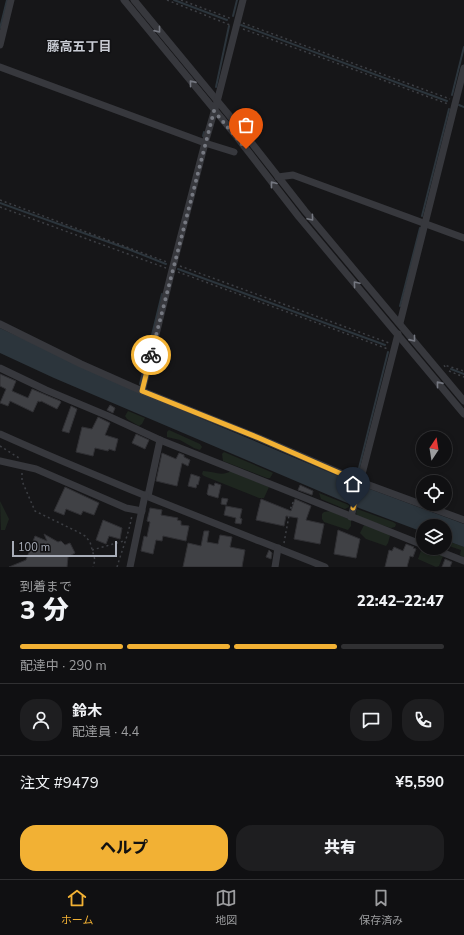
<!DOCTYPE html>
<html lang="ja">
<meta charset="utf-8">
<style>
body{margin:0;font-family:"Nunito Sans","Noto Sans JP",sans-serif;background:#1e1e20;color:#f1f3f6;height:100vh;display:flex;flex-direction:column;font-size:15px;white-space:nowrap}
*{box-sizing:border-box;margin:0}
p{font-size:13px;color:#9c9d9f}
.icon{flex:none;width:22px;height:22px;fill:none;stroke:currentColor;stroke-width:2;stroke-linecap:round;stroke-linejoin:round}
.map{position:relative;height:567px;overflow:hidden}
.panel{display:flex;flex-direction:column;background:#101012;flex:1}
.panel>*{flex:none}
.needle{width:26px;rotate:12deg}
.fabs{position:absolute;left:416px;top:431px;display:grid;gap:8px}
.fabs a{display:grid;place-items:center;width:36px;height:36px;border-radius:50%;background:#101012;box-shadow:0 2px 6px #0003,0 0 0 1px #303032;font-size:20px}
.scale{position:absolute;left:12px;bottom:10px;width:105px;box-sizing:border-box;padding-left:4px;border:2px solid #a8adb8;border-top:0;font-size:11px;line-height:14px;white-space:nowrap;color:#a8adb8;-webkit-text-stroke:3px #111113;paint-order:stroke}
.pin{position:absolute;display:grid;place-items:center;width:34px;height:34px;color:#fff;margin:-41px -17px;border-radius:50% 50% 50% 0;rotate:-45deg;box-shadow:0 0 4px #0007}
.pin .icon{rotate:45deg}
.courier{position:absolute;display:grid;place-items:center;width:40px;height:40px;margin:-20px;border:3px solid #f2b134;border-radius:50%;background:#fff;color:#222;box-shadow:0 1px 5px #0007}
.headline em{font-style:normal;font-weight:800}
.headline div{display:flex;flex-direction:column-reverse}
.headline{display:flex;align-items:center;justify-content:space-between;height:68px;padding:0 20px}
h1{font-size:26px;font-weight:800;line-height:30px}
.bar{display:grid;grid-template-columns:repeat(4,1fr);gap:6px 4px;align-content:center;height:48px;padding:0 20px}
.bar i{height:5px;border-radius:3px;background:#303032}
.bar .on{background:#f2b134}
.bar p{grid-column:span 4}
.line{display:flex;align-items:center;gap:10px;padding:0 20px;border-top:1px solid #303032}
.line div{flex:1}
.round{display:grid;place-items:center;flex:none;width:42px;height:42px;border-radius:16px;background:#1e1e20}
.cta{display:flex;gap:8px;margin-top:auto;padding:8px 20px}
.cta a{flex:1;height:46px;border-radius:16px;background:#f2b134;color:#111;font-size:16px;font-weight:800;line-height:46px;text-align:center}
.cta a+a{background:#1e1e20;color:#f1f3f6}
.menu{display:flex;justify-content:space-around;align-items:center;height:56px;border-top:1px solid #303032;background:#101012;font-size:11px;color:#9c9d9f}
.menu a{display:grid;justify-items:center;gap:2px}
.menu .on{color:#f2b134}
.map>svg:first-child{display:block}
.green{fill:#1e261f}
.water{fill:#2c353c}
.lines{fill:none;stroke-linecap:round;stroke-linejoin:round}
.stream{stroke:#2c353c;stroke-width:2}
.building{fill:#404145;stroke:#303034}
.path{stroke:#3d3f44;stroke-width:1.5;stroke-dasharray:2 3;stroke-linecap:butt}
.minor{stroke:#37383d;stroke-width:7}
.oneway{stroke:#757881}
.done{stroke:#757880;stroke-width:4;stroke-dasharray:0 7.2}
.route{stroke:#f2b134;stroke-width:5}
.labels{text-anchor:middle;stroke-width:3;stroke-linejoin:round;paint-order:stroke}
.neighbourhood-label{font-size:13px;font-weight:bold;fill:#c9ccd4;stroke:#111113}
</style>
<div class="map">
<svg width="464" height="567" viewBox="0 0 464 567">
<rect width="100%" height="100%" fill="#161618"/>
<g class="green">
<path d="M128 411 145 418 142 424 139 426 127 419 125 416Z"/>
<path d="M169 430 200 444 202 447 200 450 194 448 180 440 167 437V432Z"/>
<path d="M224 452 271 472 273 473 270 478H267L223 461 222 454Z"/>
<path d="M203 471C213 471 222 477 231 471L269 487 264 498H259L204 476 202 474Z"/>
<path d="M319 493 349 505V507L345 509 321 499Z"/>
<path d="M0 501 9 519 5 530H1Z"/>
<path d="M357 509 393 522 396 524 395 527 391 528 358 517 356 513Z"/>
<path d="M330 511 351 520V526L348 530 324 522 322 519V514L324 512Z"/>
<path d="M364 525 387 533 390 536 388 543 386 546 366 539 360 533Z"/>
<path d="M445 540 464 547V558L460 555 461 550 449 546 446 551 439 548H445Z"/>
<path d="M422 548H427L443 556 439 566 436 567 418 559Z"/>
</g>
<path class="water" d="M0 328 138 392 362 486 464 524V547L445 540V526H423V532L359 508 54 378 0 353Z"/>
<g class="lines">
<g class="stream">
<path d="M174 0 227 20"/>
<path d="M233 16 237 0"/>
<path d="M241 25 447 101"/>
<path d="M0 28 7 0"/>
<path d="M216 87 229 26"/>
<path d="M452 95 464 47"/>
<path d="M459 105 464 107"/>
<path d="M203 136 204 132"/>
<path d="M0 203 128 249 166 264"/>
<path d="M422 216 449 109"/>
<path d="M178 269 385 345"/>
<path d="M400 306 420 228"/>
<path d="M451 369 464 374"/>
<path d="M140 384 162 294"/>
<path d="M357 476 388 352"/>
</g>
</g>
<g class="building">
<path d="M0 374 16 381 12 391 28 398 32 389 60 401 61 402 57 409 41 401 40 402 38 401 33 412 10 401 8 406 0 403 6 389 0 386Z"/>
<path d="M110 405 115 408 113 413 107 410Z"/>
<path d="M71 406 77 409 69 433 62 431Z"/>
<path d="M98 417 110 423 105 435 118 439 115 451 109 449 108 451 95 448 93 456 76 452 82 427 92 429Z"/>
<path d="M136 434 149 440 145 449 132 443Z"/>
<path d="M162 453 176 459 179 453 184 455V457L190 460 188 466 182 463 177 486 156 481Z"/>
<path d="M191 474 200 477 198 485 197 484 196 488 188 486Z"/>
<path d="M215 483 221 485 218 498 208 495 207 494 209 484 214 486Z"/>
<path d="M300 485 313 491 312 495 298 490Z"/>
<path d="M65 487 99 503 94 515 83 511 81 515 66 509 64 515 54 511Z"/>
<path d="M222 498 228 499 226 505 221 504Z"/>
<path d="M261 499 291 511 295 499 311 506 306 520 324 524 320 544 294 539 298 518 286 516 284 526 256 520Z"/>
<path d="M226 506 242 509 240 518 242 519 241 524 235 523 236 518 224 515Z"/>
<path d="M150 508 162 510 161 515 178 518 177 520 181 521V525L189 526 186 541 163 536 162 541 156 540 153 554 141 551 144 536 147 537 150 522 147 521Z"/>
<path d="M103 520 122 528 120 539 109 536 106 544 96 540Z"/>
<path d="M338 530 360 539 356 558 334 554Z"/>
<path d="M204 531H209L207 542 218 544 220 535 232 537 230 547 245 550 242 567H183L188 543 201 546Z"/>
<path d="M44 534 58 542 61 541 65 545 70 543 75 553 68 557 67 567H9L26 560 35 536 47 541Z"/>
<path d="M406 544 414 547 413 548 416 549 413 557 410 556 407 567H385L389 550 392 551 394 547 403 551Z"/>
<path d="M269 550 272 553 271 559 266 557Z"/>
<path d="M445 559 452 562 450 567H442Z"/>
</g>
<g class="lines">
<g class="path">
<path d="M167 0 230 25"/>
<path d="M181 0 232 19"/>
<path d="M243 23 450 99"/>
<path d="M243 29 448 104"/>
<path d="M0 200 167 262"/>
<path d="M0 207 166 268"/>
<path d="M180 266 389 343"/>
<path d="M178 272 388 349"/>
<path d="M445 367 444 365 464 371"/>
<path d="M449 371 464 377"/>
<path d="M0 446 19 458"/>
<path d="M22 473V481L35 511 78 532 85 536 90 542 95 560 93 567"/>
<path d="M284 543 290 510 294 500"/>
<path d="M92 550 124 541"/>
<path d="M117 567C122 550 129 533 132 515"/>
</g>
<g class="minor">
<path d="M124 0 237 137 299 217 464 414"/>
<path d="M134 0 243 132 305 211 464 401"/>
<path d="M0 45 11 0"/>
<path d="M0 67 205 143 234 152"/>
<path d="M278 177 293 175 464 238"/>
<path d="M400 323 464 68"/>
<path d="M0 324 81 364 142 391 259 438 361 482 464 520"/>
<path d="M0 368 46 390 108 416 160 440 423 545"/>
<path d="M142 391 172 270 205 143 217 102 243 0"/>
<path d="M0 434C107 482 217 524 325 567"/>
<path d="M0 461 36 469 126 508 142 511"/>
<path d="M148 496 160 440"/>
<path d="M351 517 398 334"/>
<path d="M431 548 464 561"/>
<path d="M130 567 145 495"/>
<path d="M275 567 278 548"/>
</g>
</g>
<defs><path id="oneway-chevron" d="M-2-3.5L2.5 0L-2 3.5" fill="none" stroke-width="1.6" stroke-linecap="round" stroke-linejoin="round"/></defs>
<g class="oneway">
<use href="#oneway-chevron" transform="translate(158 30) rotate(51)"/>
<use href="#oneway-chevron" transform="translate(192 83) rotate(-129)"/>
<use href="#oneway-chevron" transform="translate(273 184) rotate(-128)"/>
<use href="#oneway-chevron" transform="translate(311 218) rotate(50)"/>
<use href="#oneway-chevron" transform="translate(356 284) rotate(-130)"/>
<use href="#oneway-chevron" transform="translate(413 339) rotate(51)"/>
<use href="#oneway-chevron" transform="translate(439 384) rotate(-129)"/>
</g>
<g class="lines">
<path class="done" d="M151 355 214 111 246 149"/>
<path class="route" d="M151 355 142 391 259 438 360 482 353 508"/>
</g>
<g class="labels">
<g class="neighbourhood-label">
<text x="79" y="51">藤高五丁目</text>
</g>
</g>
</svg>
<div class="fabs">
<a><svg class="needle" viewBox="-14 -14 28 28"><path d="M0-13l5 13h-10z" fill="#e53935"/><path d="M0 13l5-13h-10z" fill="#9c9d9f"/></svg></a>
<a><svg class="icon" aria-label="locate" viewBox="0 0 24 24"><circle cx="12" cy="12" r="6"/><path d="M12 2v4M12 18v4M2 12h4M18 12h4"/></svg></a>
<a><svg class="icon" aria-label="layers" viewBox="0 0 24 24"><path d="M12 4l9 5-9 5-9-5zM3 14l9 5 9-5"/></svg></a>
</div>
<div class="scale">100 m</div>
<div class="pin" style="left:246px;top:149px;background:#ea580c"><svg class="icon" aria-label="bag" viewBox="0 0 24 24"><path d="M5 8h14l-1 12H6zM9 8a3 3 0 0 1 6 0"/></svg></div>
<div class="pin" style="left:353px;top:508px;background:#1f2937"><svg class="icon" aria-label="home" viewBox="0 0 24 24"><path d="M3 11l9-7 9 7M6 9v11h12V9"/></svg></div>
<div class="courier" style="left:151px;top:355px"><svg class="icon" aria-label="bike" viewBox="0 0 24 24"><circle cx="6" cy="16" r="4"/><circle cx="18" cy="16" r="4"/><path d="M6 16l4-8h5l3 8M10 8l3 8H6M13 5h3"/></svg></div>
</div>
<section class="panel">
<div class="headline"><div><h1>3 分</h1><p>到着まで</p></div><em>22:42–22:47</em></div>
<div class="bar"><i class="on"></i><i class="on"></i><i class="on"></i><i></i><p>配達中 · 290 m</p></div>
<div class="line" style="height:72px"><a class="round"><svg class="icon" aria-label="person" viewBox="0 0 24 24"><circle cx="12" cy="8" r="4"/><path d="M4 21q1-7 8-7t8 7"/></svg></a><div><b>鈴木</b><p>配達員 · 4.4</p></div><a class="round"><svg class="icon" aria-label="chat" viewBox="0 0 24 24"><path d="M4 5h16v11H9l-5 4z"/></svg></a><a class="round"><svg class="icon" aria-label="phone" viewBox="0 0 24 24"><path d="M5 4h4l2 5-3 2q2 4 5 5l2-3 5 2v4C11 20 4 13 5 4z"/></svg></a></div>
<div class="line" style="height:52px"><div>注文 #9479</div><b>¥5,590</b></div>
<div class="cta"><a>ヘルプ</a><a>共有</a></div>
</section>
<nav class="menu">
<a class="on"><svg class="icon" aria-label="home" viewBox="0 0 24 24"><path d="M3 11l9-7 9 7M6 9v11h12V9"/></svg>ホーム</a>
<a><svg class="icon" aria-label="map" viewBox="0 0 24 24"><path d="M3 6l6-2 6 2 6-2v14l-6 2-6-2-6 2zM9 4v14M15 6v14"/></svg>地図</a>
<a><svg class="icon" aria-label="saved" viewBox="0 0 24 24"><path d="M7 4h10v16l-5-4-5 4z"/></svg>保存済み</a>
</nav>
